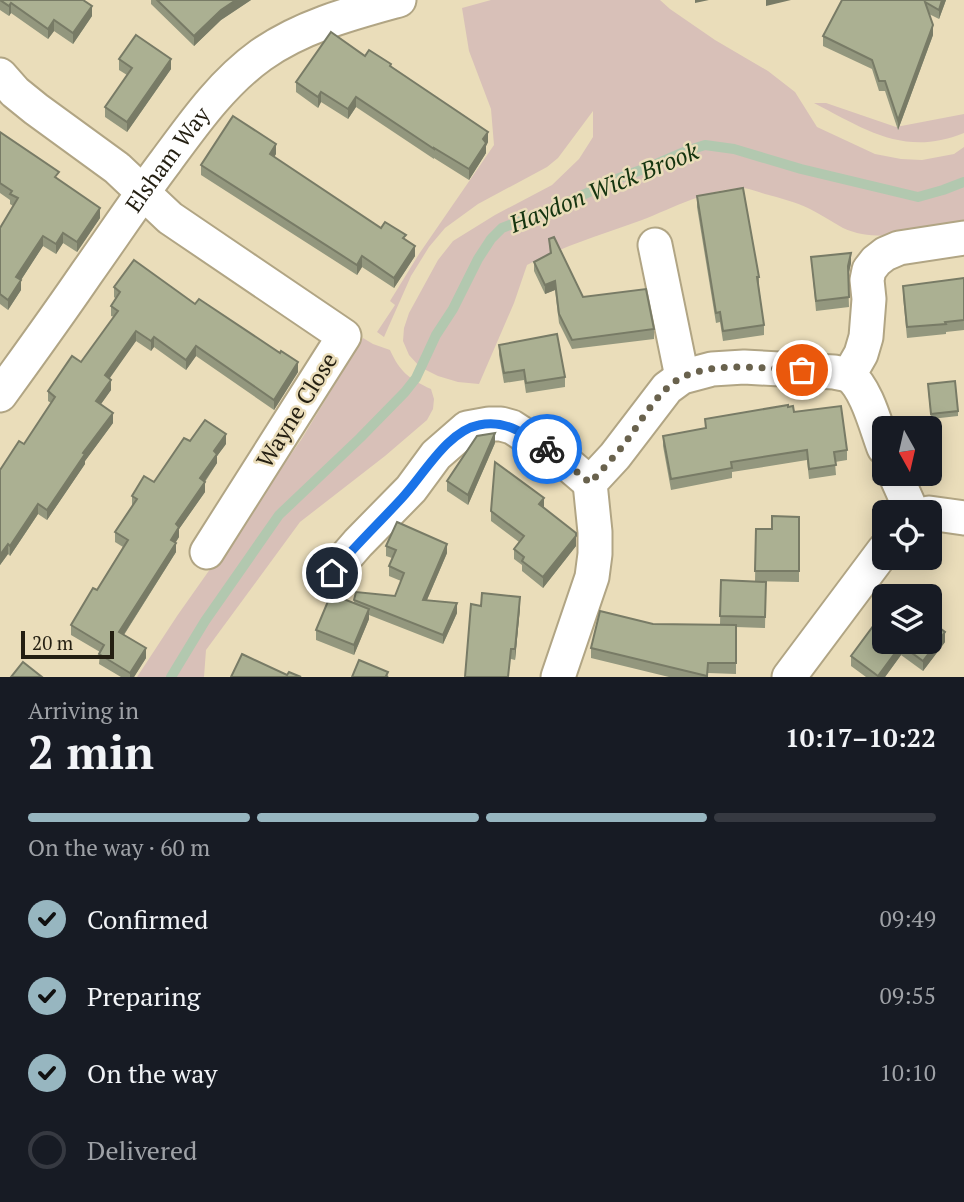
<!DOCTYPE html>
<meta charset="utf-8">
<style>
body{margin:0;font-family:"PT Serif",serif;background:#20242c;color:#f1f3f6;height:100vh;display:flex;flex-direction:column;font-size:26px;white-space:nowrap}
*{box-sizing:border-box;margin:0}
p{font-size:23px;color:#9ea1a6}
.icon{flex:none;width:38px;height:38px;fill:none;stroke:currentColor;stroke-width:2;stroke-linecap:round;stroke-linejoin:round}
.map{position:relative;height:677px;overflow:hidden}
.side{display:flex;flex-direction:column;background:#171b24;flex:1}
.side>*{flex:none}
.needle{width:46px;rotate:172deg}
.tools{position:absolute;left:872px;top:416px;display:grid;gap:14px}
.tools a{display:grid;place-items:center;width:70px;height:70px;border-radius:10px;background:#171b24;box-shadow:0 4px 18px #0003;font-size:35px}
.scale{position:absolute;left:21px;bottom:18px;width:93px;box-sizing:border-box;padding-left:7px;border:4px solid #241f12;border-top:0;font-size:19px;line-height:24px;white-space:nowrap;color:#241f12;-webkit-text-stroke:5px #eaddba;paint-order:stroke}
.pin{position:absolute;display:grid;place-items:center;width:60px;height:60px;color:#fff;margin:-30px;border:4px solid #fff;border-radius:50%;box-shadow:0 2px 7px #0007}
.courier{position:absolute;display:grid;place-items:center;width:70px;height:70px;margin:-35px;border:5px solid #1a73e8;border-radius:50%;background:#fff;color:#222;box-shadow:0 2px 9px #0007}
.overview em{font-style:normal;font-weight:700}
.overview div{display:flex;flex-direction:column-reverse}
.overview{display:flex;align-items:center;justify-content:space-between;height:119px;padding:0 28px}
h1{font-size:46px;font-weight:700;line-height:52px}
.bar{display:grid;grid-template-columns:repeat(4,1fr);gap:10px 7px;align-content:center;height:84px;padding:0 28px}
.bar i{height:9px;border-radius:5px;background:#363941}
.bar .current{background:#97b6c0}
.bar p{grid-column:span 4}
ol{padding:0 28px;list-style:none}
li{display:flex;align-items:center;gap:21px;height:77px}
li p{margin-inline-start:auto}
li .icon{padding:7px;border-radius:50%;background:#97b6c0;color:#111;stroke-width:4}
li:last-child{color:#9ea1a6}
li i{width:38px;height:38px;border:4px solid #363941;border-radius:50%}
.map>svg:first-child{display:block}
.green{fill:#d8c0b8}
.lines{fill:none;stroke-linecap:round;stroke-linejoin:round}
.stream{stroke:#b2c8af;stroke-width:10}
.minor-casing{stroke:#b1a584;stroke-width:37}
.minor{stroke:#fff;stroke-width:33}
.wall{fill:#93977e}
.shaded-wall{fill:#787b66}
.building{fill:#abb092;stroke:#787b66;stroke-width:2}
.done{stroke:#69624d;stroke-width:7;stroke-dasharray:0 12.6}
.route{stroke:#1a73e8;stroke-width:9}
.labels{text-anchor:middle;stroke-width:5;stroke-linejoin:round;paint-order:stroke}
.street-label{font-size:23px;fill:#241f12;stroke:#eaddba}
.water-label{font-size:24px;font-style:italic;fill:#14340f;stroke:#eaddba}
</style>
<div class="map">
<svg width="964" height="677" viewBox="0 0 964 677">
<rect width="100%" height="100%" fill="#eaddba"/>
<g class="green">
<path d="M491 0H660L670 9 715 40 768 71 795 92 817 127 875 154 901 159 922 160 954 154 964 147V220C927 230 880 245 843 228 832 222 822 215 810 209 796 202 780 198 765 194 758 192 751 189 744 188 710 188 673 208 642 220 604 234 563 246 527 265L514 303 479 384 458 382 438 376 420 367 409 355 403 341 404 328 409 313 438 260 453 241 495 215 552 185 579 159 593 137V111L558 158 547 167 478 204 445 228 429 247 411 276 384 337 377 332 395 305 390 301 419 254 494 145 491 109 469 51 462 8Z"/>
<path d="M814 103H826L896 127 964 114V133C905 157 866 130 814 103Z"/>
<path d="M363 338 373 344 390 350C400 372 409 379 431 389L434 399 433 409 427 420 385 456 300 522 206 650 204 677H137L177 616 301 440Z"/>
</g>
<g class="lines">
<path class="stream" d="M171 677 205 621 279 515 360 438 405 392 416 378 436 335 453 309 478 259 491 239 502 228 560 206 614 180 649 167 686 151 705 145 734 149 801 169 918 197 943 190 964 182"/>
<defs>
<g id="minor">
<path d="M0 75 15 92 36 109 117 168 170 218 344 336 207 552"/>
<path d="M655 245 682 377"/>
<path id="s1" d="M0 395C29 355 58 315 86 274 113 236 138 198 166 161 194 123 222 83 261 55 302 26 352 13 399 0"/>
<path d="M884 448C876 427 867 389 849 375L861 354 866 337 869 299 867 280 869 270 876 261 885 254 899 248 964 238"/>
<path d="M895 474 912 512"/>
<path d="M929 513 964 518"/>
<path d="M332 573 358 543 411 489 436 455 467 428 489 424H501L512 427 563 460 590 483"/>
<path d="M558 677 592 577 595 554V532L590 483 615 456 667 388 682 377 712 369 744 367 834 372 849 375"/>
<path d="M789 677 884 550"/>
</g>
</defs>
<use href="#minor" class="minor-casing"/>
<use href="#minor" class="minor"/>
</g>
<g class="wall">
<path d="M0 0 92 16 73 44 54 31 48 39 11 13 9 16 0 10Z"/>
<path d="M151 0H251L221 20 194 46 151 4Z"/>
<path d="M842 0H946L939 19 929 14 933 35 898 130 885 91H879L872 69 823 46V36Z"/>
<path d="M365 56 391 67 488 142 486 146V153L469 180 434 158V159L356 107 348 119 321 102 318 108 296 92V82Z"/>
<path d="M119 59 171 69 127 132 105 117V107L127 75 119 70Z"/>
<path d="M0 132 59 180 100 218 77 252 63 243 56 254 43 246 21 280V290L8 310 0 304V228L13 206 10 204V200L0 193Z"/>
<path d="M276 154 274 157 381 228 406 240 415 256 394 288 362 267 357 275 201 175V165Z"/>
<path d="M697 196 759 277V287L764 325V335L723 341 720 322 716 323 697 207Z"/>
<path d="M549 239 583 297 654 329V339L572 349 559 323 555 290 545 294 534 271V262L550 254Z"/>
<path d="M811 257 851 263 848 276 849 307 816 311Z"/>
<path d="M964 278V330L946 332V334L907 338 903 296V286Z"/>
<path d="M114 287 195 304 298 372 274 410 196 356 186 370 154 347 151 351 136 341 109 378 111 390 101 404 113 423 85 461V464L47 520 38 514 10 556 8 554 0 565V470L24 444 51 403 48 401V391L81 362 114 317 111 316V306L116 299 114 297Z"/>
<path d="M499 345 565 377V387L526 393 524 380 504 383 499 355Z"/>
<path d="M928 389 958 411V416L931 419Z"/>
<path d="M788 407 794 412 847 450V460L835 462 836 475 809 479 807 460 732 472V478L671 490 663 446V436L705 428V419Z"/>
<path d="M495 443 468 505 447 491V481Z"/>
<path d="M226 444 217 456V463L205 482V492L179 529V537L176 542V552L124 635 146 658 134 677H121L99 664 100 652 71 635V625L97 590 123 547 115 542V532L132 506V496L154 482Z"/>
<path d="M544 508 576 546 543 588 522 571V565L514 559V549L519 542 491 521V511Z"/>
<path d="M799 517V582L755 581 756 529H772Z"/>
<path d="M386 546 447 553 427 600 457 613 443 644 369 615V619L354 655 316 640V630L354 603V600L395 596 401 581 389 576V566L392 558 386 556Z"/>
<path d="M721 580 766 582 765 628 736 627V674L708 673V677H669L591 658V648L653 624H720Z"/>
<path d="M481 606 520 608 515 660 511 659Z"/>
<path d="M876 615 945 642 923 671 901 655 885 677H866L851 666V656L876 622Z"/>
</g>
<g class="shaded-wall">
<path d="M236 0H251L221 20 194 46V36L221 10Z"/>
<path d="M695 0H709L695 3Z"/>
<path d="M766 0H791L766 6Z"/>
<path d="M942 0H946L939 19V10Z"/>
<path d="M11 3V13L9 16V6Z"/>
<path d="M92 6V16L73 44V33Z"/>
<path d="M54 20V31L48 39V29Z"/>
<path d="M933 25V35L898 130V120Z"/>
<path d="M171 59V69L127 132V122Z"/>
<path d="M321 92V102L318 108V97Z"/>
<path d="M356 97V107L348 119V109Z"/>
<path d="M488 132V142L486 146V153L469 180V169L483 139Z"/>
<path d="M276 144V154L270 164V154Z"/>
<path d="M100 208V218L77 252V242Z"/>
<path d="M63 233V243L56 254V244Z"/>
<path d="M43 236V246L21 280V290L8 310V300L16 277Z"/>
<path d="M415 246V256L394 288V278Z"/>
<path d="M851 253V263L848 277V266Z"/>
<path d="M362 256V267L357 275V265Z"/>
<path d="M555 281V290L545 294V285Z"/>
<path d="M136 331V341L105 385V375Z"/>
<path d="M154 337V347L151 351V341Z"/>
<path d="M196 346V356L186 370V360Z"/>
<path d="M298 362V372L274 410V400Z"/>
<path d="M111 380V390L96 411V401Z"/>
<path d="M113 413V423L85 461V464L47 520V510L83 453Z"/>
<path d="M495 433V443L468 505V495Z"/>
<path d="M226 434V444L217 456V463L200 488V478L214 451Z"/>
<path d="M205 482V492L179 529V537L171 549V540L176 524Z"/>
<path d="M544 498V508L539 504Z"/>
<path d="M38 504V514L10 556V546Z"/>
<path d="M576 536V546L543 588V577Z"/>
<path d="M176 543V552L119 642V632Z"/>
<path d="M8 544V554L0 565V555Z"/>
<path d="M447 544V553L423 609V600Z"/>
<path d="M520 597V608L515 660V649Z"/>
<path d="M457 603V613L443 644V635Z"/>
<path d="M369 609V619L354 655V645Z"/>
<path d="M945 632V642L923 671V661Z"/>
<path d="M901 645V655L885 677H878Z"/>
<path d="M146 648V658L134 677H130V673Z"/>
</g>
<g class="building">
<path d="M0 0H83L92 6 73 33 54 20 48 29 11 3 9 6Z"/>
<path d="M157 0H236L221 10 194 36Z"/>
<path d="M842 0H942L939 10 925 2 933 25 898 120 885 81H879L872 60 823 36Z"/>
<path d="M331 32 365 56 369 50 391 64 390 66 488 132 483 139 486 143 469 169 434 148V149L356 97 348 109 321 92 318 97 296 82Z"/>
<path d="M136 35 171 59 127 122 105 107 132 68 119 59Z"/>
<path d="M233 116 276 144 270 154 381 228 385 222 406 235 403 238 415 246 394 278 362 256 357 265 201 165Z"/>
<path d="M0 132 59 172 55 177 100 208 77 242 63 233 56 244 43 236 16 277 21 280 8 300 0 294V228L18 198 10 194 12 191 0 183Z"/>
<path d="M743 188 759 277H757L764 325 723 331 720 312 716 313 697 196Z"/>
<path d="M554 237 583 297 646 289 654 329 572 340 559 314 555 281 545 285 534 262 551 253 549 239Z"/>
<path d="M851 253 848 266 849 297 816 301 811 257Z"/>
<path d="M134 260 195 304 199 299 280 353 281 351 298 362 274 400 196 346 186 360 154 337 151 341 136 331 105 375 111 380 96 401 113 413 83 453 85 454 47 510 38 504 10 546 8 544 0 555V470L19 441 24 444 55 397 48 391 72 356 81 362 118 311 111 306 120 292 114 287Z"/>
<path d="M964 278V320L945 322 946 324 907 327 903 286Z"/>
<path d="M557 334 565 377 526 383 524 370 504 373 499 345Z"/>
<path d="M955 381 958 411 931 414 928 384Z"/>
<path d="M788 405V407L793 406 794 412 841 406 847 450 834 452 836 465 809 469 807 450 731 462 732 468 671 479 663 436 706 428 705 419Z"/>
<path d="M205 420 226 434 214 451 217 454 200 478 205 482 176 524 179 527 171 540 176 543 119 632 146 648 130 673 99 654 104 645 71 625 93 588 97 590 128 540 115 532 137 499 132 496 144 476 154 482 184 438 190 441Z"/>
<path d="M495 433 468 495 447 481 477 436Z"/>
<path d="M495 462 544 498 539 504 576 533V536L543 577 522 561 524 557 514 549 524 536 491 511Z"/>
<path d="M772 516 799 517V571H755L756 529H772Z"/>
<path d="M397 522 447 544 423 600 457 603 443 635 354 600 356 592 395 596 404 573 389 566 396 550 386 546Z"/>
<path d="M721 580 766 582 765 617 720 616Z"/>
<path d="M482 593 520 597 515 649H511L508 677H465L471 604 481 606Z"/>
<path d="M893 593 899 597H890Z"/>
<path d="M331 594 369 609 354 645 316 630Z"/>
<path d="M884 605V642H929V620L945 632 923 661 901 645 878 676 851 656 879 618 876 615Z"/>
<path d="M600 611 653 624 736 625V663H708L707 676 591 648Z"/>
<path d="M242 654 287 675 289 672 301 677H231Z"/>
<path d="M359 660 388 672 386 676 388 677H352Z"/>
<path d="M23 662 42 677H11Z"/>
</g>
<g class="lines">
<path class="done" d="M547 449 563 460 590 483C602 470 614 457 625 443 641 422 661 385 685 376 722 361 764 369 802 370"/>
<path class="route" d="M332 573C354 547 379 523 402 498 423 476 447 431 479 425 507 419 526 435 547 449"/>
</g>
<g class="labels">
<g class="street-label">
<text dy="8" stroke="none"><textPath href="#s1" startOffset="289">Elsham Way</textPath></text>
<text transform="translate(297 410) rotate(-58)" y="8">Wayne Close</text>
</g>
<g class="water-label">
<text transform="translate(604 188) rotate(-22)" y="8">Haydon Wick Brook</text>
</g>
</g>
</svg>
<div class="tools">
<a><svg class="needle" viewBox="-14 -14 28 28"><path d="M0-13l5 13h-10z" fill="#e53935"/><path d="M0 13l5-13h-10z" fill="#9ea1a6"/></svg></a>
<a><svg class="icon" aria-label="locate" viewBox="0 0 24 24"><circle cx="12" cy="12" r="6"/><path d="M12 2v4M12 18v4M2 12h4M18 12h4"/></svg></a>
<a><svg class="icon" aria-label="layers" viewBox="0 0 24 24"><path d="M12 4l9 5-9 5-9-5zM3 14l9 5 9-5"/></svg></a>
</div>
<div class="scale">20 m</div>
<div class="pin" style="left:802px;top:370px;background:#ea580c"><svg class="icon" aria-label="bag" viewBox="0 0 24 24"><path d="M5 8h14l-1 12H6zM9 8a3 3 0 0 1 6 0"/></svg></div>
<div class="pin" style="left:332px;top:573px;background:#1f2937"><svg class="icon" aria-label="home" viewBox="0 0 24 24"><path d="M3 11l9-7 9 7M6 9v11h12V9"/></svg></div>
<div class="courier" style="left:547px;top:449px"><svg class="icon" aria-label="bike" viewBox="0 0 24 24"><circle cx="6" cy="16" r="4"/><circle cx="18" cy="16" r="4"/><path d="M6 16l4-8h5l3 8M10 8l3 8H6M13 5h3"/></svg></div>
</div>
<section class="side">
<div class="overview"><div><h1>2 min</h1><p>Arriving in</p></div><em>10:17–10:22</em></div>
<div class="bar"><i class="current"></i><i class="current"></i><i class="current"></i><i></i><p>On the way · 60 m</p></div>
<ol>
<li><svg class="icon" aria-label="check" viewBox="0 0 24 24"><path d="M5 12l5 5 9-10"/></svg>Confirmed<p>09:49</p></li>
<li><svg class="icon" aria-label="check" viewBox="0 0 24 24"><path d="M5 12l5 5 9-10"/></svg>Preparing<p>09:55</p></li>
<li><svg class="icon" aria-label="check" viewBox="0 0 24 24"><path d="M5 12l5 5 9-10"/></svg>On the way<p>10:10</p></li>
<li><i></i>Delivered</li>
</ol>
</section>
